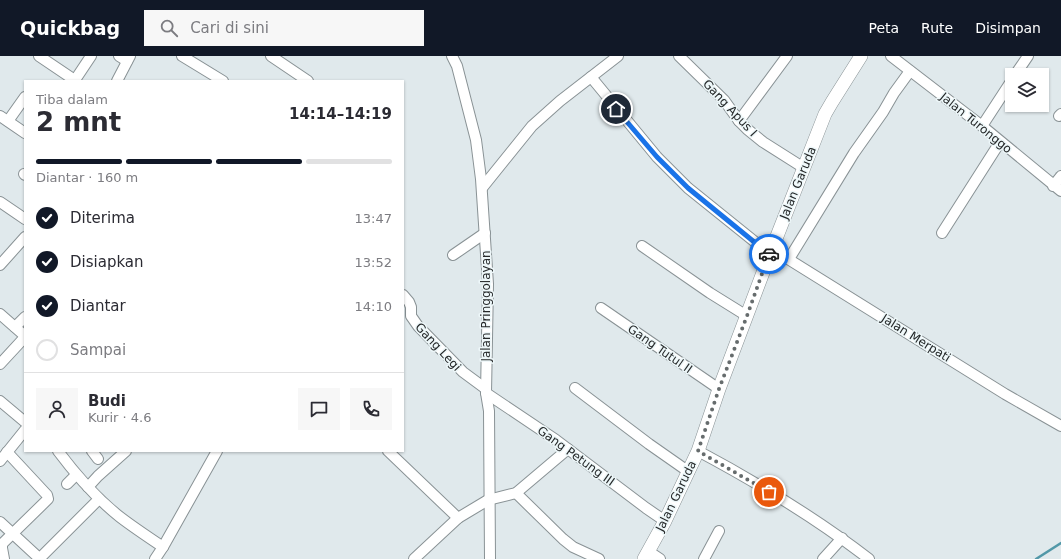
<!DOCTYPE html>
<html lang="id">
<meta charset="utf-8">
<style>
body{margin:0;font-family:"DejaVu Sans",sans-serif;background:#f7f7f7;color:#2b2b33;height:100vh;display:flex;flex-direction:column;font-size:15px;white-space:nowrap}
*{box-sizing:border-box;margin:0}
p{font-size:13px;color:#7c7c81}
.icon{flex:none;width:22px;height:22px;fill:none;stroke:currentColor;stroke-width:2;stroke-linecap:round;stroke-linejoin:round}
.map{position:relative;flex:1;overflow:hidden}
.details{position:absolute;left:24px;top:24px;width:380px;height:372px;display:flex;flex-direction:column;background:#fff;border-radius:0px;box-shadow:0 1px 3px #0004}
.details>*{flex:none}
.fabs{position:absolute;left:1005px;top:12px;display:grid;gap:8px}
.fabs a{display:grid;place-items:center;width:44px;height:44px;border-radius:0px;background:#fff;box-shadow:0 1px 3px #0004;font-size:20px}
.pin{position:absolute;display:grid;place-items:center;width:34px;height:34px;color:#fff;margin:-17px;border:2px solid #fff;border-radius:50%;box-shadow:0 1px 4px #0007}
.courier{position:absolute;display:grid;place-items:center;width:40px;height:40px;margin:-20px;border:3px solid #1a73e8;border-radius:50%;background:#fff;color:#222;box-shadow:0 1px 5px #0007}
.headline em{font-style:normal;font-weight:700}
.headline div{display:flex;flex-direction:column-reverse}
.headline{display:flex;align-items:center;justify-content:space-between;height:68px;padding:0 12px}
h1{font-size:26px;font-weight:700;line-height:30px}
.bar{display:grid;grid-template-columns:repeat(4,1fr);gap:6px 4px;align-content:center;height:48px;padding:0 12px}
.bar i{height:5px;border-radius:3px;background:#e1e1e2}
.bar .selected{background:#111827}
.bar p{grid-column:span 4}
.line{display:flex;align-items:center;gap:10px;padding:0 12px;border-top:1px solid #e1e1e2}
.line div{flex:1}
.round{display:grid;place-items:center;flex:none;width:42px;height:42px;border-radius:0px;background:#f7f7f7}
ol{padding:0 12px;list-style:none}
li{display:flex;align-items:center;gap:12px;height:44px}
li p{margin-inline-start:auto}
li .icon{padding:4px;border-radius:50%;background:#111827;color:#fff;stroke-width:4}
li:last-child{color:#7c7c81}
li i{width:22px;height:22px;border:2px solid #e1e1e2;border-radius:50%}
header{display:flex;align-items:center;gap:24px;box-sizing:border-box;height:56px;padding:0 20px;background:#111827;color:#fff}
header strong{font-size:19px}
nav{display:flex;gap:22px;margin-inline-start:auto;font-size:14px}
.search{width:280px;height:36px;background:#f7f7f7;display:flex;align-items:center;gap:10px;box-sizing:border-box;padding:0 14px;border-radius:0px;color:#7c7c81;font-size:15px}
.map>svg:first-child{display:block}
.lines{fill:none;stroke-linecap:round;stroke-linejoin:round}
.stream{stroke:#5298a8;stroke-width:2.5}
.minor-casing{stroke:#899295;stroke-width:12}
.tertiary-casing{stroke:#899295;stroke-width:14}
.minor{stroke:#fff;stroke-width:10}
.tertiary{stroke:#fff;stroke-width:13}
.done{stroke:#666c6d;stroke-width:4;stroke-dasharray:0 7.2}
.route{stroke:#1a73e8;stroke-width:5}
.labels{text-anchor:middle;stroke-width:3;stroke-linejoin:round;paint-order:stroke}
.street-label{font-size:12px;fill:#252829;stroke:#edf7f9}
</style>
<header>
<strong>Quickbag</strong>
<div class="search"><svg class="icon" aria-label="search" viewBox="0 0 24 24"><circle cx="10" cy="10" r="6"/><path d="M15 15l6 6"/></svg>Cari di sini</div>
<nav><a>Peta</a><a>Rute</a><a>Disimpan</a></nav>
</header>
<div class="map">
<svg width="1061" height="503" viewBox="0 0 1061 503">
<rect width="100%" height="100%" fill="#e0e9ec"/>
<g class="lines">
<path class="stream" d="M1036 503 1061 487"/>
<defs>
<g id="minor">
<path d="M39 0 76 25"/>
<path d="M119 0 127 5"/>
<path d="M182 0 223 25"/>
<path d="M271 0 308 25"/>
<path d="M452 0 457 10 476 84 481 123 488 228 486 337 489 355 490 503"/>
<path d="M679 0 724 44 739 65 747 73 763 86 804 112"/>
<path d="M891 0 982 70 1061 135"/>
<path d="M1015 19 1028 0"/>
<path d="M591 21 657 101 688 132 770 198"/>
<path d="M75 24 91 0"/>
<path d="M117 25 130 0"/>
<path d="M0 60 25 77"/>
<path d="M1059 60 1061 58"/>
<path d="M8 65 25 41"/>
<path d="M739 65 787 0"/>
<path d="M982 70 1012 24"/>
<path d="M24 118 25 119"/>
<path d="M1053 130 1061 120"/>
<path d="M482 132 532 70 560 45 618 0"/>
<path d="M0 146 25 163"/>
<path d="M942 177 1000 86"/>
<path d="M642 190 710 237 747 260"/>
<path d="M772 193 1005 338 1061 370"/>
<path d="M453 199 485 177"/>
<path d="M789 203 854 97 883 56 894 37 910 15"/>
<path d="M0 209 25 181"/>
<path d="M403 239 409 246 411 251V260L418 270 463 316 486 333"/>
<path d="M601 252 719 333"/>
<path d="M0 258 25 280"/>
<path d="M15 271 25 261"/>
<path d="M0 308 25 281"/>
<path d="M575 332 649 388 689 416"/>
<path d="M486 337 556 384 646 452 665 465"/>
<path d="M0 345 25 366"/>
<path d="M58 395C76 419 96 442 120 461 133 471 148 481 163 491"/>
<path d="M92 395 98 403"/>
<path d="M388 395 458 462"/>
<path d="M698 395C758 427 816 462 869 503"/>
<path d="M0 405 25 374"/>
<path d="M67 428 76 419"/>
<path d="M88 431 98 420 126 395"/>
<path d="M516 437 563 483 573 491 599 503"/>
<path d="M0 466 39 502"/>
<path d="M648 495 660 503"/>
<path d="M4 503 2 492V488L48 443 47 439 7 396"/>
<path d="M39 503 99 443"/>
<path d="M155 503 163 491 217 395"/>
<path d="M414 503 458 462 488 444 516 437 568 393"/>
<path d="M704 503 719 475"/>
<path d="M823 503 842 482"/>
</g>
<path id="tertiary" d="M644 503 665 465 698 395 719 333 770 198 825 58 832 46 861 0"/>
</defs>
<use href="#minor" class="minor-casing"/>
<use href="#tertiary" class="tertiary-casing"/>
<use href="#minor" class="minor"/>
<use href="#tertiary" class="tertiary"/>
</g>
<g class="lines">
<path class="done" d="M769 198 747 260 719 333 698 395 769 436"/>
<path class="route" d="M616 53 657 101 688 132 769 198"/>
</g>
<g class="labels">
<g class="street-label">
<text transform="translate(730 52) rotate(47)" y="4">Gang Apus I</text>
<text transform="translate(976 67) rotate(39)" y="4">Jalan Turonggo</text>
<text transform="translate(798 127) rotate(-68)" y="4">Jalan Garuda</text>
<text transform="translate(486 250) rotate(-90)" y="4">Jalan Pringgolayan</text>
<text transform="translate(916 282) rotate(32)" y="4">Jalan Merpati</text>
<text transform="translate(438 291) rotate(47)" y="4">Gang Legi</text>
<text transform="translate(660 293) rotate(35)" y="4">Gang Tutul II</text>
<text transform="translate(576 400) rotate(36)" y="4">Gang Petung III</text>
<text transform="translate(676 440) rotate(-64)" y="4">Jalan Garuda</text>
</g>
</g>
</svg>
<div class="fabs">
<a><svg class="icon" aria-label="layers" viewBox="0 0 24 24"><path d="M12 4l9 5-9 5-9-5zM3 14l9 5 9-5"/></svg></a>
</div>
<div class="pin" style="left:769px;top:436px;background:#ea580c"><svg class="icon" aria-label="bag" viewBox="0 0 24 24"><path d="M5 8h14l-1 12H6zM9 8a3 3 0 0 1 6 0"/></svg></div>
<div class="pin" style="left:616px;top:53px;background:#1f2937"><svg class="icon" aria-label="home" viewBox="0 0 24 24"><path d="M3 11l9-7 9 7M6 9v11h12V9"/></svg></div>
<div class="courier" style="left:769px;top:198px"><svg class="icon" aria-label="car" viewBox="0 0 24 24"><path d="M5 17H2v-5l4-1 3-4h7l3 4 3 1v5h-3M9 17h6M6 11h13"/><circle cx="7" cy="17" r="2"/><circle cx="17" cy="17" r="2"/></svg></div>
<section class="details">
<div class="headline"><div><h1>2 mnt</h1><p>Tiba dalam</p></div><em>14:14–14:19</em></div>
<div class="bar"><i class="selected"></i><i class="selected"></i><i class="selected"></i><i></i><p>Diantar · 160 m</p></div>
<ol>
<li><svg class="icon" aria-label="check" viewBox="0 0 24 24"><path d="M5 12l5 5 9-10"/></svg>Diterima<p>13:47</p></li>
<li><svg class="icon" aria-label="check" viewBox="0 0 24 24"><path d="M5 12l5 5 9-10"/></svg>Disiapkan<p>13:52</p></li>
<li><svg class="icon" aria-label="check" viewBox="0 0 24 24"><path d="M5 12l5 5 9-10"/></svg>Diantar<p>14:10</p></li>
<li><i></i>Sampai</li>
</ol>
<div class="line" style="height:72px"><a class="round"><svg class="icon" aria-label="person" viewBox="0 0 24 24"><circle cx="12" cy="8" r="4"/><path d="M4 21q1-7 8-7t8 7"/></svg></a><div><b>Budi</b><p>Kurir · 4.6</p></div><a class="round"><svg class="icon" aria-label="chat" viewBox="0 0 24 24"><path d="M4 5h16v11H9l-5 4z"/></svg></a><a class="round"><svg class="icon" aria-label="phone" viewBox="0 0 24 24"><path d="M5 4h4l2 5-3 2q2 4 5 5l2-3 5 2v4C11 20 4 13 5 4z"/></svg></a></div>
</section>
</div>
